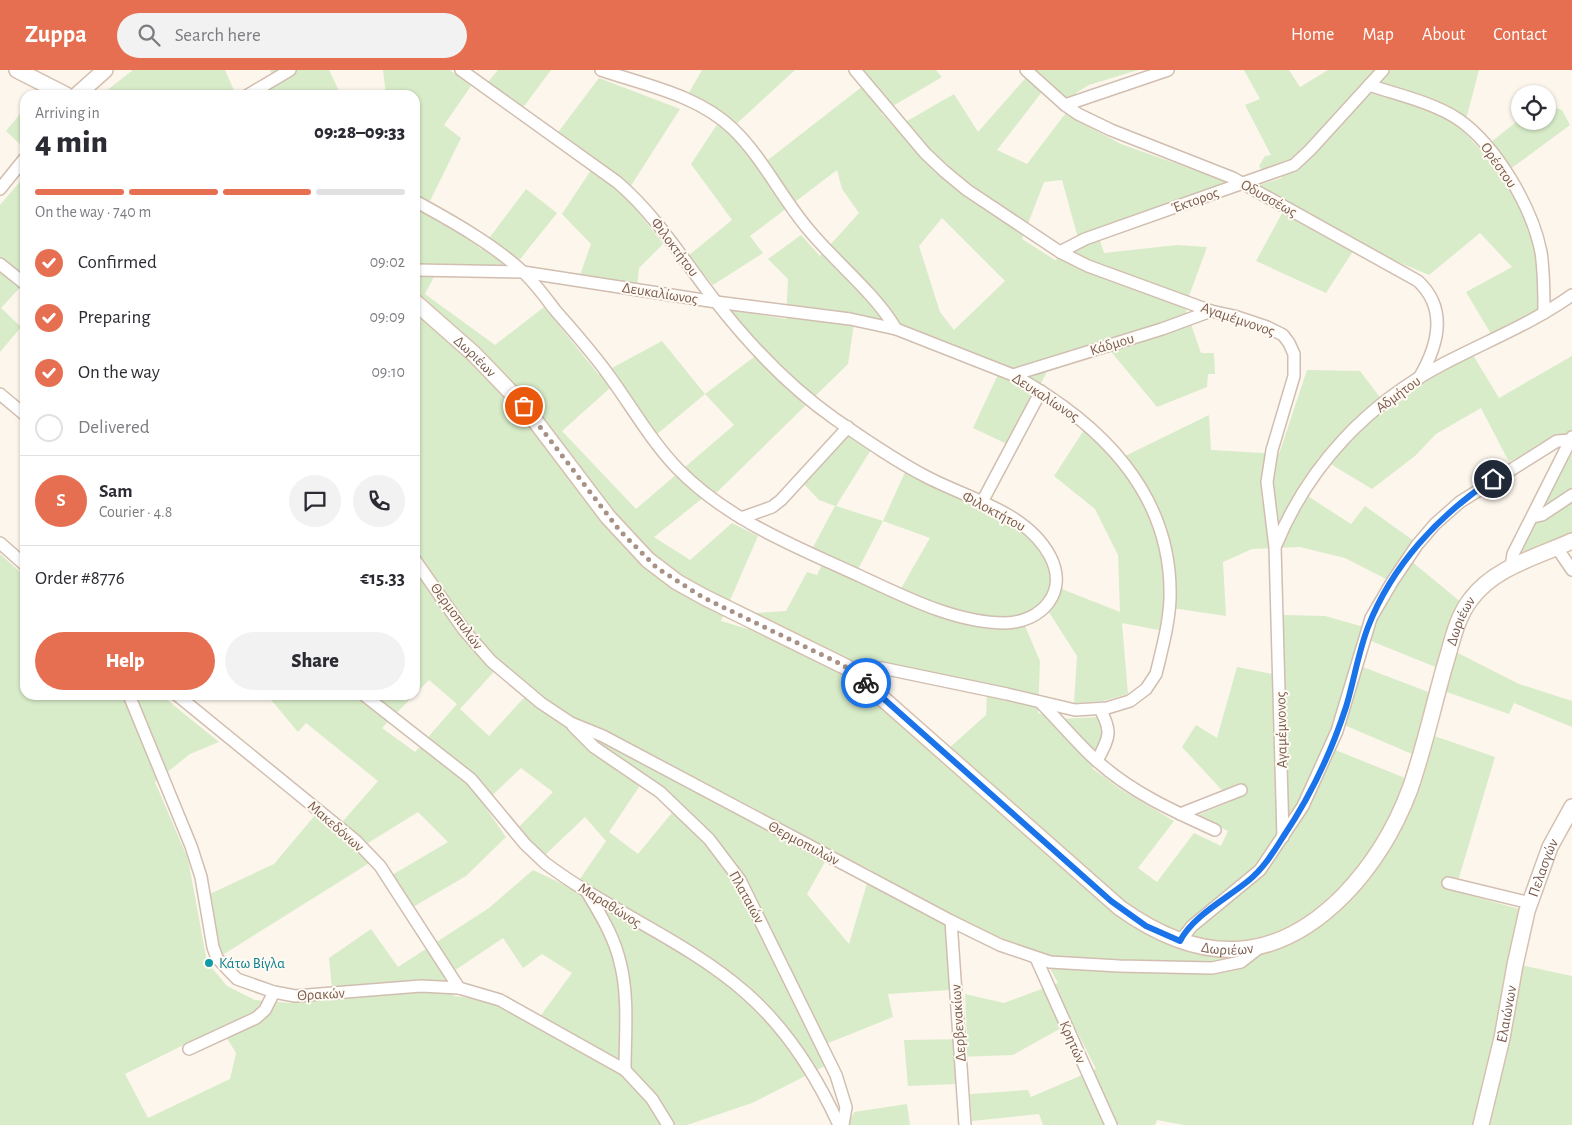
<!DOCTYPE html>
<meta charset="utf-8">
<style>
body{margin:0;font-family:"Alegreya Sans",sans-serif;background:#f2f2f3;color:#2b2b33;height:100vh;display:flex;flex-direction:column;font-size:19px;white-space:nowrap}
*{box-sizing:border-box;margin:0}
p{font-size:16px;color:#7c7c81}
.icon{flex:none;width:28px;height:28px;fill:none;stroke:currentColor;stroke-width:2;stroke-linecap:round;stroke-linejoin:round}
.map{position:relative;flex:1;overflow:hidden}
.panel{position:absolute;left:20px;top:20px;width:400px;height:610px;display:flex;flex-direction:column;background:#fff;border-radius:15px;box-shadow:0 1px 4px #0004}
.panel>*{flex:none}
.controls{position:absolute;left:1511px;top:15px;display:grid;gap:10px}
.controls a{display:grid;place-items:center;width:45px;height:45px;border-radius:50%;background:#fff;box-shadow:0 1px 4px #0004;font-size:25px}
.pin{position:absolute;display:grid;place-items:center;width:42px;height:42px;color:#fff;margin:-21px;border:2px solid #fff;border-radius:50%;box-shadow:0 1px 5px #0007}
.courier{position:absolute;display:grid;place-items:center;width:50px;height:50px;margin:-25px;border:4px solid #1a73e8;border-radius:50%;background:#fff;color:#222;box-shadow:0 1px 6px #0007}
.headline em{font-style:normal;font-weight:800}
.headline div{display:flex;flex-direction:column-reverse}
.headline{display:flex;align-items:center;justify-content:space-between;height:85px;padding:0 15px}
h1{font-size:32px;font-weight:800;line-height:38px}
.bar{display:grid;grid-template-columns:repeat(4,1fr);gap:8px 5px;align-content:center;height:60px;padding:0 15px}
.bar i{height:6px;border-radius:4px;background:#e1e1e2}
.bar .on{background:#e76f51}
.bar p{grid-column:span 4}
.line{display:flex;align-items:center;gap:12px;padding:0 15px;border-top:1px solid #e1e1e2}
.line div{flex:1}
.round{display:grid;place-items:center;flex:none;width:52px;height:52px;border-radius:26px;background:#f2f2f3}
ol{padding:0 15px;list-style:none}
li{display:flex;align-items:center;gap:15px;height:55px}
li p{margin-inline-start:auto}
li .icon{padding:5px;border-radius:50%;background:#e76f51;color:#fff;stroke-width:4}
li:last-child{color:#7c7c81}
li i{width:28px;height:28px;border:2px solid #e1e1e2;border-radius:50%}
.primary-button{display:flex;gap:10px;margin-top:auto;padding:10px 15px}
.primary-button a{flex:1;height:58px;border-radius:30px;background:#e76f51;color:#fff;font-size:20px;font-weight:800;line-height:58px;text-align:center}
.primary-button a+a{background:#f2f2f3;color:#2b2b33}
header{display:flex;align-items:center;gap:30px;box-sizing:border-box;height:70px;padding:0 25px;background:#e76f51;color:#fff}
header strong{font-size:24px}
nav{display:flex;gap:28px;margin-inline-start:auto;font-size:18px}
.search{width:350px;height:45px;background:#f2f2f3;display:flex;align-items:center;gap:12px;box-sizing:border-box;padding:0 18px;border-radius:28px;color:#7c7c81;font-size:19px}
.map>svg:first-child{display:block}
.green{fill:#d8ecc9;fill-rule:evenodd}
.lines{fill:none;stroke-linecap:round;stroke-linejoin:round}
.street-casing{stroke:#d1beb0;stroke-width:14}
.secondary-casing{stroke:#d6c0b0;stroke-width:18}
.street{stroke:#fff;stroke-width:11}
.secondary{stroke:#fff;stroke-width:15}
.done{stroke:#a89285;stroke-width:5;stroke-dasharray:0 9}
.route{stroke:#1a73e8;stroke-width:6}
.culture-dot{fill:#0f9aa8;stroke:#fffaf3;stroke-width:2}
.labels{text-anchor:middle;stroke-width:4;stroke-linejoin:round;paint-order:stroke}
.street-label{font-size:15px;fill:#7a5c4d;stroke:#fffaf3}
.culture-label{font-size:15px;fill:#0d838f;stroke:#fffaf3;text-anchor:start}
</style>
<header>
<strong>Zuppa</strong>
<div class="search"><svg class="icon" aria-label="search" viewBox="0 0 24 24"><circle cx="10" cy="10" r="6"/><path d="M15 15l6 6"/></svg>Search here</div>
<nav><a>Home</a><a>Map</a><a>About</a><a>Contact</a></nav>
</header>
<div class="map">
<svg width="1572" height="1055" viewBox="0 0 1572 1055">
<rect width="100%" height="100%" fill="#fdf6ec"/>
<g class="green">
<path d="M133 0H225L236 25H101Z"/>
<path d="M270 0H329L341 25H256L275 14Z"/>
<path d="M383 0H450L471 16 444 55 461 68 425 141 460 162 481 179 526 119 557 143 509 203 439 197 425 224 495 275 544 237 599 305 662 271 705 324 762 281 727 239 786 249 788 209 768 189 801 165 820 186 859 143 842 119 837 100 750 166 763 183 713 215 688 186 732 150 691 94 722 47 687 26 702 0H795L734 56 764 93 868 12 858 0H936L942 7 881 43 895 58 954 24 978 62 1030 3 1028 0H1138L1089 15 1076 23 1078 29 1063 33 1045 18 997 80 1027 94 1065 44 1121 74 1231 113 1097 161 1104 183 1177 175 1207 177 1185 237 1201 283H1214L1215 304H1208L1207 317 1157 337 1103 272 1053 290 1009 375 973 358 1001 298 855 246 848 294 713 426 709 423 654 467 690 490 732 453 758 466 721 551 748 559 754 543 786 541 807 502 817 505 825 489 811 481 835 436 819 430 800 410 848 363 872 378 836 436 883 451 906 400C947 420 1019 446 1044 483 1051 492 1053 504 1054 516L1120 542 1118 485 1095 439 1054 406 1084 360 1121 388 1209 345 1211 380 1279 384 1307 300 1360 301 1389 339 1425 312 1473 285 1499 328 1572 286V367L1562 364 1509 392 1481 338 1436 364 1415 386 1372 419 1319 387 1300 421 1351 454 1365 436 1414 471 1405 486 1462 533 1446 577 1519 614 1572 631V657L1514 633 1509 644 1444 621 1448 602 1361 567 1355 594 1431 623 1420 661 1495 687 1455 821 1533 843 1520 895 1572 906V1055H1184L1157 1050 1155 1055H1043L1039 1044 972 1051 970 1024 1028 1020 1031 1027 1096 999 1072 952 1013 985 957 987 956 1014 908 1016 904 970 967 969 965 924 1004 933 1058 913 1043 886 947 844 950 920 888 924 893 947 816 978 825 996 752 1033 687 1055H0V484L25 506V625H161L219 672 190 684 155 712 188 789 207 892 227 916 255 930 290 933 333 930 329 888 371 859 398 897 489 838 533 800 573 819 606 771 585 747 545 785 531 776 518 758 553 722 521 698 483 734 506 767 466 806 413 837 392 805 448 772 418 742 360 778 371 792 213 891 199 829 274 794 316 744 337 758 378 711 306 653 298 662 267 625H414L382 658 415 682 457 634 429 610 415 624V25H386ZM1062 110 1081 179 1055 190 1022 169 1044 112ZM942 148 1005 211 954 260 940 242 919 176ZM619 310 656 365 705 324 734 355 636 439 562 361ZM883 451 930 468 895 529 853 509ZM1300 477 1345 488 1388 510 1371 559 1325 546 1283 545 1282 606 1237 597 1217 668 1196 655 1182 677 1232 731 1196 746 1228 761 1221 776 1194 763 1157 812 1138 798 1174 751 1120 719 1092 698 1102 678 1107 656 1097 647 1060 649 1038 643 1040 591 1022 549 1045 536 1077 586 1074 633 1103 631 1128 624 1122 553 1159 560 1165 537 1226 546 1223 492 1252 479ZM864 590 987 621 986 645 938 688 848 610ZM501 594 532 619 489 666 460 639ZM1337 652 1412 684 1405 708 1328 677ZM645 708 663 717 680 733 638 784 609 762ZM831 781 871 800 849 874 807 824ZM503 868 523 898 542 884 572 903 536 952C509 939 484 928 454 926L445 907ZM220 957 236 983 230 1009 148 1048 125 1004Z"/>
<path d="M498 0H551L522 39 487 13Z"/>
<path d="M1244 0H1289L1300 17 1328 0H1479L1463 61 1481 80 1520 49V51H1548V35L1562 40 1570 55 1501 106 1519 135 1536 180 1543 239 1491 264 1466 222 1512 197 1480 163 1429 205 1357 175 1326 223 1256 191 1286 136 1253 117 1282 108 1277 99 1263 102 1259 96 1265 86 1271 85 1245 35 1260 29Z"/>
<path d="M599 8 680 39 625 125 663 174 639 198 637 217 579 208 591 174 562 144 595 94 556 65Z"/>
<path d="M25 38V79L6 61Z"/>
<path d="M25 106V212L1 238 21 257 0 282V135Z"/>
<path d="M1572 383V467L1520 490C1516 473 1561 402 1572 383Z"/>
<path d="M907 1034 910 1055H848L854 1042Z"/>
</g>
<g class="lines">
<defs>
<g id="street">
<path d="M601 0C645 15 698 25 733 59 763 88 781 127 808 159 836 193 874 222 896 259"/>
<path d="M855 0 925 83 944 101 967 120 1060 182 1088 196 1211 241 1234 246 1267 257 1283 265 1289 273 1294 284V306L1272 380 1267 412 1275 477 1283 767"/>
<path d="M1026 0 1065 35 1078 44 1111 60 1233 108 1418 211C1448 239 1438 276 1419 308"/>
<path d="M1369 15C1398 25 1432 32 1458 49 1496 75 1532 137 1541 182 1544 202 1544 222 1544 243"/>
<path d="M248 25 290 0"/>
<path d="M1065 35 1168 0"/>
<path d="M0 119 25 88"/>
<path d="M415 131C450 150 493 174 523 202 535 213 545 227 555 240 574 262 593 283 610 307 632 337 651 371 678 399 729 451 797 477 862 507 905 527 956 553 1005 553 1042 552 1069 522 1050 486 1026 441 968 429 925 406 894 390 864 369 835 349 788 316 747 272 713 228 682 188 655 144 617 112L461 0"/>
<path d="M1060 182 1085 169 1294 95 1310 80 1383 0"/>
<path d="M0 194 25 214"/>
<path d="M415 200 523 202 716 232 850 249 896 259 1013 305C1099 352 1173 423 1170 529 1169 554 1162 579 1156 604L1146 619 1130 631 1107 638 1075 640 1007 624 882 598H848"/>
<path d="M1013 305 1162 259 1211 241"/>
<path d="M0 324 25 345"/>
<path d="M982 432 1041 321"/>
<path d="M1533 447 1542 445 1572 425"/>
<path d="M741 448 772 437 781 430 848 357"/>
<path d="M0 473 25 495"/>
<path d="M1276 475C1309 395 1368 333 1445 293 1487 271 1533 253 1572 225"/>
<path d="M1557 478 1572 500"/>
<path d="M415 490 464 560 491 591 541 633 571 653 603 666 951 851 1000 875 1050 892 1119 896 1212 898 1241 892 1259 878"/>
<path d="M1511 497 1513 484 1572 367"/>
<path d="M129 625 191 776 201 807 213 877 217 888 237 909 274 922 295 926 421 916 459 918 500 930 625 1000 652 1029 668 1055"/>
<path d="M177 625 356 771 380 796 459 918"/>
<path d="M364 625 471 709 525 774 545 793C607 840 687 871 746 923 786 958 817 1007 839 1055"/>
<path d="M1041 633C1060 652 1077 673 1097 691 1131 722 1173 741 1215 760"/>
<path d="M573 656 594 677 660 722 709 769 740 810 836 1005 846 1037 843 1055"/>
<path d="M1097 691C1109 667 1113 663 1100 639"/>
<path d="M1180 744 1241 720"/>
<path d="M1448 813 1530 833"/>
<path d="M587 822C600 844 614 866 620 892 629 926 625 965 625 1000"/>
<path d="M951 851 965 1055"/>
<path d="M1180 871 1192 856 1260 800 1303 736 1337 661 1371 548 1392 512 1417 475 1435 454 1460 432 1557 371 1571 370"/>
<path d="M1036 888 1111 1055"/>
<path d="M189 979 256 948 265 940 274 922"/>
</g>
<g id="secondary">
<path d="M17 0 66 25"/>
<path d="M77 25 105 0"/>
<path id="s1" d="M415 232 474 284 524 336 608 447 648 490 677 512 704 527 848 598 1120 838C1200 895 1274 896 1344 825 1374 794 1395 759 1410 719 1424 679 1433 637 1445 595 1452 573 1456 548 1471 529 1495 497 1537 487 1572 471"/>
<path id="s2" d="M1481 1055 1502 968 1515 895 1527 841 1550 777 1572 737"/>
</g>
</defs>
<use href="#street" class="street-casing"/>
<use href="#secondary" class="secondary-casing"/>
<use href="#street" class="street"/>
<use href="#secondary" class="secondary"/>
</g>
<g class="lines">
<path class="done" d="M524 336 620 461 657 498 704 528 843 595 866 613"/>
<path class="route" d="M866 613 1111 831 1146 856 1180 871C1193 846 1226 829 1248 811 1263 799 1273 783 1283 767 1310 727 1331 683 1346 637 1354 611 1358 583 1368 557 1392 495 1439 445 1493 409"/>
</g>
<circle class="culture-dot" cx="209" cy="893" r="5"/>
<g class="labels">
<g class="street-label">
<text transform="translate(1499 95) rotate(55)" y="5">Ορέστου</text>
<text transform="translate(1269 128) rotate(29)" y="5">Οδυσσέως</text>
<text transform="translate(1195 130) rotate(-20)" y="5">Έκτορος</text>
<text transform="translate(675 177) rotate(53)" y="5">Φιλοκτήτου</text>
<text transform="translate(660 223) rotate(9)" y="5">Δευκαλίωνος</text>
<text transform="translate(1238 249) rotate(19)" y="5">Αγαμέμνονος</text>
<text transform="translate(1112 274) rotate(-17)" y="5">Κάδμου</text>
<text dy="5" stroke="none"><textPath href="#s1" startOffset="81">Δωριέων</textPath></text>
<text transform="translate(1398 324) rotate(-36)" y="5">Αδμήτου</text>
<text transform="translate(1046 327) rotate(33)" y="5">Δευκαλίωνος</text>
<text transform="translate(994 441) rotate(28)" y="5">Φιλοκτήτου</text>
<text transform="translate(457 546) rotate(54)" y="5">Θερμοπυλών</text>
<text dy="5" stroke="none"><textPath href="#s1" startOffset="1490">Δωριέων</textPath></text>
<text transform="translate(1281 660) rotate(-91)" y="5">Αγαμέμνονος</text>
<text transform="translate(336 756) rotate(41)" y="5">Μακεδόνων</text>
<text transform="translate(804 773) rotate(28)" y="5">Θερμοπυλών</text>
<text dy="5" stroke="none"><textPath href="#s2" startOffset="265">Πελασγών</textPath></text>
<text transform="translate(747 827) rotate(61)" y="5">Πλαταιών</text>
<text transform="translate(610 835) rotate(32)" y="5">Μαραθώνος</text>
<text dy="5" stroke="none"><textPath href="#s1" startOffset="1056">Δωριέων</textPath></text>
<text transform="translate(321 924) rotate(-3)" y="5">Θρακών</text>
<text dy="5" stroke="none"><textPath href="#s2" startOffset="114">Ελαιώνων</textPath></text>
<text transform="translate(958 953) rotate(-94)" y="5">Δερβενακίων</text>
<text transform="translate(1073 972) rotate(66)" y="5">Κρητών</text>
</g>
<g class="culture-label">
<text x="219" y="898">Κάτω Βίγλα</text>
</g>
</g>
</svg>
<div class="controls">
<a><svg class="icon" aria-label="locate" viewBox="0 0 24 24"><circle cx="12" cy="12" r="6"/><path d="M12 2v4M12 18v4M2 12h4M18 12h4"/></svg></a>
</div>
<div class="pin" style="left:524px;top:336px;background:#ea580c"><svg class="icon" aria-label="bag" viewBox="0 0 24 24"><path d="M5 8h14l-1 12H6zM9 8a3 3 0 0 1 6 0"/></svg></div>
<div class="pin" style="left:1493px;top:409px;background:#1f2937"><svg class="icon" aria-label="home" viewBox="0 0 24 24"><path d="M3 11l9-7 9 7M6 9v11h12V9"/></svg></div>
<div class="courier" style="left:866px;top:613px"><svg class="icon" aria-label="bike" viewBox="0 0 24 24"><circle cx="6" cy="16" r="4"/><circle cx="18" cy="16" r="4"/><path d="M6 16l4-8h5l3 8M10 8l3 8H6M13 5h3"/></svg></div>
<section class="panel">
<div class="headline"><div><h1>4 min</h1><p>Arriving in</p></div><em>09:28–09:33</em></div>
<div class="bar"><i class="on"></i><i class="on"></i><i class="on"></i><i></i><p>On the way · 740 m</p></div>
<ol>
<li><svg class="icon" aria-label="check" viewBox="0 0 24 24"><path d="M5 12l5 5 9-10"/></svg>Confirmed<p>09:02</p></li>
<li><svg class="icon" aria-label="check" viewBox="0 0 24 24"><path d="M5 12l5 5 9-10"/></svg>Preparing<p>09:09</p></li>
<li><svg class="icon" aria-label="check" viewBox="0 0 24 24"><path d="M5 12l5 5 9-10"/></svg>On the way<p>09:10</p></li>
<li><i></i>Delivered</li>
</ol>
<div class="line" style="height:90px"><b class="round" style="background:#e76f51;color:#fff">S</b><div><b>Sam</b><p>Courier · 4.8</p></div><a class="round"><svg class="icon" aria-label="chat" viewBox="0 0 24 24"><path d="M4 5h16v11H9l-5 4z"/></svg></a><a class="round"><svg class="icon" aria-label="phone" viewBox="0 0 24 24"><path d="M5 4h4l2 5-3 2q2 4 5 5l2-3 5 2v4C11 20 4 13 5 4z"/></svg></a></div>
<div class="line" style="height:65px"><div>Order #8776</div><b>€15.33</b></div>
<div class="primary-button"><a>Help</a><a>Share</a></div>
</section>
</div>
